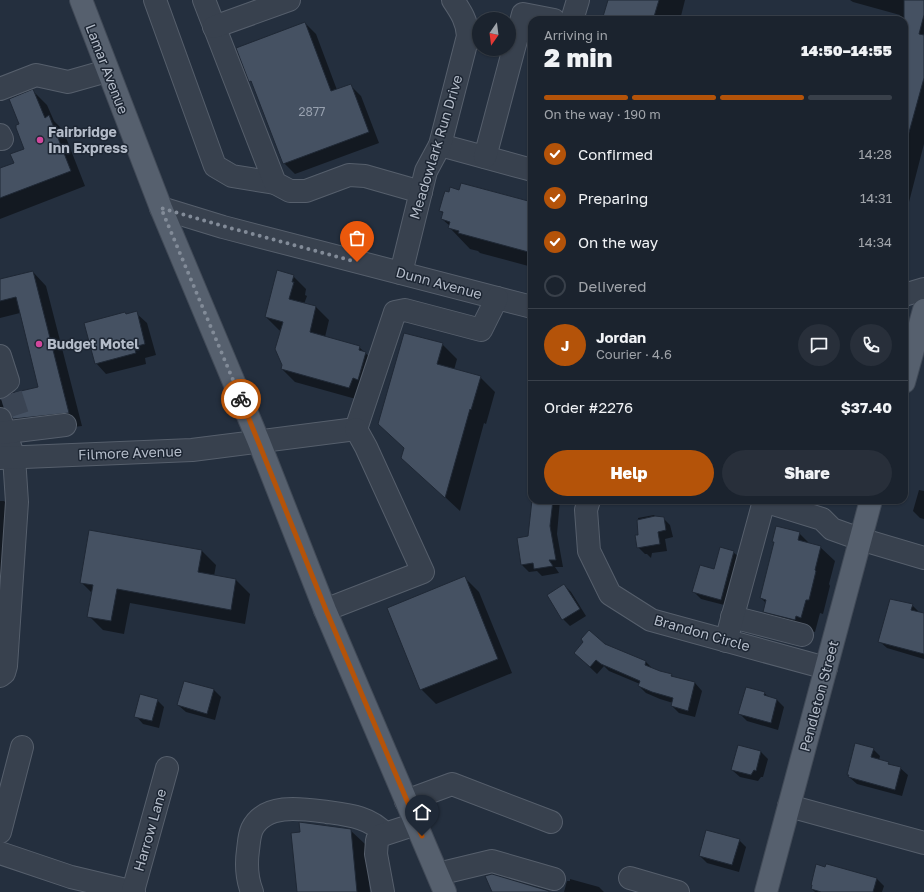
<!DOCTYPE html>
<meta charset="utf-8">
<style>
body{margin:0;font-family:"Golos Text",sans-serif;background:#282f3a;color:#f1f3f6;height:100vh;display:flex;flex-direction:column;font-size:15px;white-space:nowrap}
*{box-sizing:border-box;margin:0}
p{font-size:13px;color:#a0a4aa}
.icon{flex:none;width:22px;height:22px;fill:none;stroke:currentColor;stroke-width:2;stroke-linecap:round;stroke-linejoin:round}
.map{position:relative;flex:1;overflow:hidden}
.drawer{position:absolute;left:528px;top:16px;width:380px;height:488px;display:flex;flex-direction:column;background:#1b232e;border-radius:12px;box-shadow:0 1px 3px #0004,0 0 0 1px #39404a}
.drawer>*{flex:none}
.needle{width:26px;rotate:194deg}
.controls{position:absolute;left:472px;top:12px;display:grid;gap:8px}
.controls a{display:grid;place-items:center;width:44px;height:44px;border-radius:50%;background:#1b232e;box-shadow:0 1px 3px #0004,0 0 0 1px #39404a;font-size:20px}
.pin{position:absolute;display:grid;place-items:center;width:34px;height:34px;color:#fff;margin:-41px -17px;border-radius:50% 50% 50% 0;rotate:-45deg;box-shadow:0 0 4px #0007}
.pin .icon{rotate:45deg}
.courier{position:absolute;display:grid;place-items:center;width:40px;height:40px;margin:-20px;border:3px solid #b45309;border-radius:50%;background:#fff;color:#222;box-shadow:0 1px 5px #0007}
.headline em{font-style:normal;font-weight:800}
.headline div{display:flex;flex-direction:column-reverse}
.headline{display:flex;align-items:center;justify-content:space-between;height:68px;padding:0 16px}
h1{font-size:26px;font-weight:800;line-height:30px}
.bar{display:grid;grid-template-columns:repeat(4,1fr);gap:6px 4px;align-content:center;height:48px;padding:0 16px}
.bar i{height:5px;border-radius:3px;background:#39404a}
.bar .active{background:#b45309}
.bar p{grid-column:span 4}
.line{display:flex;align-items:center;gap:10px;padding:0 16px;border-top:1px solid #39404a}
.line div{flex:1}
.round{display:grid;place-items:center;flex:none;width:42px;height:42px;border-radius:21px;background:#282f3a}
ol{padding:0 16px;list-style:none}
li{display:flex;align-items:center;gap:12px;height:44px}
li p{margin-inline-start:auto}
li .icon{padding:4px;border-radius:50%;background:#b45309;color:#fff;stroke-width:4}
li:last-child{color:#a0a4aa}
li i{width:22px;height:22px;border:2px solid #39404a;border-radius:50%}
.cta{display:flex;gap:8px;margin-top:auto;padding:8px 16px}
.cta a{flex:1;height:46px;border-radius:24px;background:#b45309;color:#fff;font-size:16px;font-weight:800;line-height:46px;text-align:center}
.cta a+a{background:#282f3a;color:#f1f3f6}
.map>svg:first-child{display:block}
.shadow{fill:#0007}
.building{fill:#455162;stroke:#1f2835}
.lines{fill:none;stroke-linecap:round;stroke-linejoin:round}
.minor-tunnel{stroke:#3a4453;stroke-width:22;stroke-dasharray:22 11;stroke-linecap:butt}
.minor-casing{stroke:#565f6c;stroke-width:24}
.major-casing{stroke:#414a57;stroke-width:24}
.minor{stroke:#38414e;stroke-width:22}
.major{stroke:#56606e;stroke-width:22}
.done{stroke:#828b98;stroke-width:4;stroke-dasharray:0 7.2}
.route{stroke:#b45309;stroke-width:5}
.hotel-dot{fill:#d1479c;stroke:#1d2633;stroke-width:1.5}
.labels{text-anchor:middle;stroke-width:3;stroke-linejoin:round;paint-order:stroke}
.number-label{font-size:12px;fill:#98a1af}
.street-label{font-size:14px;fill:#b4bcc9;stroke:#1d2633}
.poi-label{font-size:14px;font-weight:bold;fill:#b4bcc9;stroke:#1d2633;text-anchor:start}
</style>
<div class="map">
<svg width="924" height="892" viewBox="0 0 924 892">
<rect width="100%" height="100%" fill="#242f3e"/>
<g class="shadow">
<path d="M609 0H685L680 20H604Z"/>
<path d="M850 0H924V144L909 202 905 203 904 205V20H899L900 15 853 2Z"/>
<path d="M305 23 316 34 337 90 350 85 361 96 379 143 295 174 284 163 254 85 250 81Z"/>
<path d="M33 91 47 105 54 121 63 130 85 186 0 219V169L15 163 25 149 21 125Z"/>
<path d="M532 202V267L480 253 478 251 470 249 450 228V226L442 219 444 214 440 211Z"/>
<path d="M33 272 46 286 82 426 28 432 16 420H10L0 433V400H2L13 394 39 388 20 313 0 318V280Z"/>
<path d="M293 276 306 289 305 295 307 296 304 304 316 307 329 320 325 337 359 347 379 366 363 401 295 382 282 369 283 365 281 331 279 330 266 317Z"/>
<path d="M136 313 147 323 156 355 145 358 146 364 106 374 96 363 126 315Z"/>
<path d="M442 344 457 359 454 370 480 377 495 392 486 424 484 423 460 511 402 457Z"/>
<path d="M919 490 924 491V519L920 518 913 511Z"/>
<path d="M533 500H560L557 534 563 567H555L559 573 542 576 537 571 529 572 522 565 518 539 529 537Z"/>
<path d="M656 500H667L666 503Z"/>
<path d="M813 500H826L825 504Z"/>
<path d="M0 501H4L18 516 0 660Z"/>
<path d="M654 515 657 518H663L670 525 673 537 665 539 667 551 652 553 651 558 647 554H645L638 547 639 535 638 518Z"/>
<path d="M799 533 810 544 820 547 835 561 829 584 830 586 823 614 820 613 815 632 779 626 764 612 766 603 761 598 775 543 773 541Z"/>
<path d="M202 551 216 565 214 576 236 580 250 594 245 624 130 603 124 634 103 630 89 616 93 594 81 582Z"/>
<path d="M733 552 741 559 728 606 701 599 694 592Z"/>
<path d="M464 577 479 592 512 673 436 704 421 689Z"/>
<path d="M564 585 571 592 586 616 570 626 563 619Z"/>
<path d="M912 605 920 613 924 614V659L887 648 879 641Z"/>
<path d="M604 645 646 662 653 669 671 675 675 678 695 683 702 691 695 717 679 713 672 706 673 703 660 699 646 693 639 686 640 684 609 671 604 666 597 674 575 653Z"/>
<path d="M185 682 214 690 221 697 215 720 186 712 178 705Z"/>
<path d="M764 693 769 697 777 700 784 707 778 730 747 721 740 714Z"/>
<path d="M157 700 164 707 159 728 143 724 136 716Z"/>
<path d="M873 749 880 756 879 760 900 768 908 775 902 796 857 784 849 777 848 774Z"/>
<path d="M761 752 768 759 763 777H761L758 781 740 777 732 770Z"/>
<path d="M350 830 365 844 370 892H298Z"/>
<path d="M739 840 746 847 739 872 707 863 700 856Z"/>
<path d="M570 879 599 887 604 892H564L567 881H570Z"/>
<path d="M877 879 884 886 882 892H815L812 889Z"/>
</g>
<g class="building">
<path d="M608 0H659L653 20H602Z"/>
<path d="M904 0H924V15L919 34 924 35V78L908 136H904Z"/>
<path d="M305 22 331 91 351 84 369 132 283 164 251 81 249 82 236 48Z"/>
<path d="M33 89 45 118 49 115 71 171 0 198V168L14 163 10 154 24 149 16 128V125L19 124 9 99Z"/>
<path d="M461 183 532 202V253L458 233 459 231 448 228 450 222 441 219 443 212 439 211 443 197 445 191 449 192 450 187 459 190Z"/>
<path d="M277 270 294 275 292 282H294L289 299 316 306 310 332 360 346 359 350 366 352 358 380 353 378 349 388 281 369 282 365 275 349 283 322 265 317Z"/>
<path d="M33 271 69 413 13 419 8 410 4 408 2 399 12 393 38 387 16 297 0 301V279Z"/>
<path d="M137 311 145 344 134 347 136 353 95 364 84 323 125 312 126 314Z"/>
<path d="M404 333 443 343 437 364 481 376 471 410 470 409 445 498 401 458 404 448 378 424Z"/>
<path d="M532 500H553L550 526 556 560H549L553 566 534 569 533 563 521 565 517 538 528 536Z"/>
<path d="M655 516 664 517 666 530 658 532 660 544 637 548 635 535H638L637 520Z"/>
<path d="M776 526 800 532 798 540 821 546 815 570 816 571 809 600H806L801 618 796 616 795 620 763 612 766 600 760 598 774 542H772Z"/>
<path d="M89 530 202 550 198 572 236 579 231 610 117 589 111 621 87 617 93 585 80 583Z"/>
<path d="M720 547 734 551 721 600 692 592 700 565 714 569Z"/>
<path d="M465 576 498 659 420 690 387 608Z"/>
<path d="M564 584 580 609 562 620 547 595Z"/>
<path d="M890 599 913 604 911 610 924 613V654L878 642Z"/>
<path d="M589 630 605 644 646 661 645 665 660 671 672 674 671 676 695 682 688 711 671 706 673 698 652 692 638 686 640 681 601 664 596 660 590 667 574 653 583 642 581 639Z"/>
<path d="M184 681 214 689 207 714 177 705Z"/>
<path d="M746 687 765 692 764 695 777 699 771 723 738 714Z"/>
<path d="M140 694 158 699 152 721 134 717Z"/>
<path d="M855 743 874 748 871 757 889 762 888 764 901 767 895 790 848 777 849 775H847Z"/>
<path d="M738 745 761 751 756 771 754 770 751 775 731 770Z"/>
<path d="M299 822 351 829 357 892H297L291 833 300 832Z"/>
<path d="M706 830 740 839 732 865 699 856Z"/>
<path d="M816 864 825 867 826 864H827L877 878 873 892H821L811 889 812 885H811Z"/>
<path d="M492 874 549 891V892H492L485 876Z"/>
</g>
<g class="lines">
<path class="minor-tunnel" d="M11 394 21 425"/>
<defs>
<g id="minor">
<path d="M155 0 215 166 232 176 275 183"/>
<path d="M204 0 275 183 290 191H306L349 175 365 176 421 192"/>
<path d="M572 20 578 0"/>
<path d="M214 27 289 0"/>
<path d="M0 89 36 75 68 82 107 71"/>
<path d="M0 135 2 139H0"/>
<path d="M440 145 532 170"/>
<path d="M485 157 523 14 554 20"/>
<path d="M161 208 223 227 532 307"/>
<path d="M401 273 426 171 440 145 468 36C467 21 461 12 453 0"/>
<path d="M904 295 924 289"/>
<path d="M0 356 8 381 0 387"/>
<path d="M0 419 14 457 17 502 6 666 4 673 0 676"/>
<path d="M0 433 65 425"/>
<path d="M0 458 192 450 356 429 395 312 405 310 481 330 497 298"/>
<path d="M589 500 586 510 589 551 610 594 651 620 826 668"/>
<path d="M325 610 423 572 366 447 356 429"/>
<path d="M732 617 802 635"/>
<path d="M726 641 764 501 822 519 832 529 860 539 924 558"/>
<path d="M406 801 452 784 551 822"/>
<path d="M789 806 924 843"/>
<path d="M0 832 22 747"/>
<path d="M0 853 71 877 134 892"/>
<path d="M438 874 492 861 554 879"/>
<path d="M630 878 678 892"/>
<path d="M133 891 167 768"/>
<path d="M252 892C247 879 246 864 248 850 249 843 249 836 252 829 265 802 304 809 327 812 349 815 370 817 385 834"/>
<path d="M383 892 376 854 377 840 382 835 416 824"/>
</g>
<g id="major">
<path d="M81 0 161 208 259 442 325 610 445 892"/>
<path d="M904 382 924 310"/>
<path d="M766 892 871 500"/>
</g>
</defs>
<use href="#minor" class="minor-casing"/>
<use href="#major" class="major-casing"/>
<use href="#minor" class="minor"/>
<use href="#major" class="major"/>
</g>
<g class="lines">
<path class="done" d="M241 399 161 208 223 226 357 262"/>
<path class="route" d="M241 399 326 610 422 836"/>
</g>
<g class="hotel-dot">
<circle cx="40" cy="140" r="4"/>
<circle cx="39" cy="344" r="4"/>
</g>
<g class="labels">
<g class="number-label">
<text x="312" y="116">2877</text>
</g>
<g class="street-label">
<text transform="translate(107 69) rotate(69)" y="5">Lamar Avenue</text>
<text transform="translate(436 147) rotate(-73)" y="5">Meadowlark Run Drive</text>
<text transform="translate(439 283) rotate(15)" y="5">Dunn Avenue</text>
<text transform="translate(130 453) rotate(-2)" y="5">Filmore Avenue</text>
<text transform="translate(702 633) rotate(16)" y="5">Brandon Circle</text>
<text transform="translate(819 696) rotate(-75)" y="5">Pendleton Street</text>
<text transform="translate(150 830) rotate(-74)" y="5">Harrow Lane</text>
</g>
<g class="poi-label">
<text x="48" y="137">Fairbridge<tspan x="48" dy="16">Inn Express</tspan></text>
<text x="47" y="349">Budget Motel</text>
</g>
</g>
</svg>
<div class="controls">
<a><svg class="needle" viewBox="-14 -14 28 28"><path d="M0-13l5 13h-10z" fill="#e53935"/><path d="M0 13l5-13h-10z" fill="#a0a4aa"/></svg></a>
</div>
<div class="pin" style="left:357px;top:262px;background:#ea580c"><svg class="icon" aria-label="bag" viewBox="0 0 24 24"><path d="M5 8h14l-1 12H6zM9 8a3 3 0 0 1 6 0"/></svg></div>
<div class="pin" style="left:422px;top:836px;background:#1f2937"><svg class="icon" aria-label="home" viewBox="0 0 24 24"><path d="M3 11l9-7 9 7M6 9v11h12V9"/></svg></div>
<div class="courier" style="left:241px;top:399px"><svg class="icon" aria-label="bike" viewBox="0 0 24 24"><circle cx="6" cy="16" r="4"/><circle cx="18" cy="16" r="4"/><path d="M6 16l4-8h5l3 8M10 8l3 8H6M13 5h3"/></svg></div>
<section class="drawer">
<div class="headline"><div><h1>2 min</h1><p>Arriving in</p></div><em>14:50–14:55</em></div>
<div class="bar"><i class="active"></i><i class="active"></i><i class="active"></i><i></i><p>On the way · 190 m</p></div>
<ol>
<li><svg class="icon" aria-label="check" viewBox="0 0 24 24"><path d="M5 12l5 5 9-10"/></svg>Confirmed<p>14:28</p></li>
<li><svg class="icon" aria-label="check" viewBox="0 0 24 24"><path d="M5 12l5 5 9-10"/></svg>Preparing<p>14:31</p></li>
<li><svg class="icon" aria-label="check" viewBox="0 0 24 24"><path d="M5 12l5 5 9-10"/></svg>On the way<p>14:34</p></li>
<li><i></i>Delivered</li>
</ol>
<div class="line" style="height:72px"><b class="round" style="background:#b45309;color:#fff">J</b><div><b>Jordan</b><p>Courier · 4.6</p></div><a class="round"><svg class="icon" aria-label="chat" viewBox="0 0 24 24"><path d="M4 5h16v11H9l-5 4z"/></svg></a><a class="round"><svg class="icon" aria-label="phone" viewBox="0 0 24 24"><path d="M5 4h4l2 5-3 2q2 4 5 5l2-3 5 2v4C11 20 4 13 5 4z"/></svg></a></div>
<div class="line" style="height:52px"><div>Order #2276</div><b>$37.40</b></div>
<div class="cta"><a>Help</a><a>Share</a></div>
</section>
</div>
